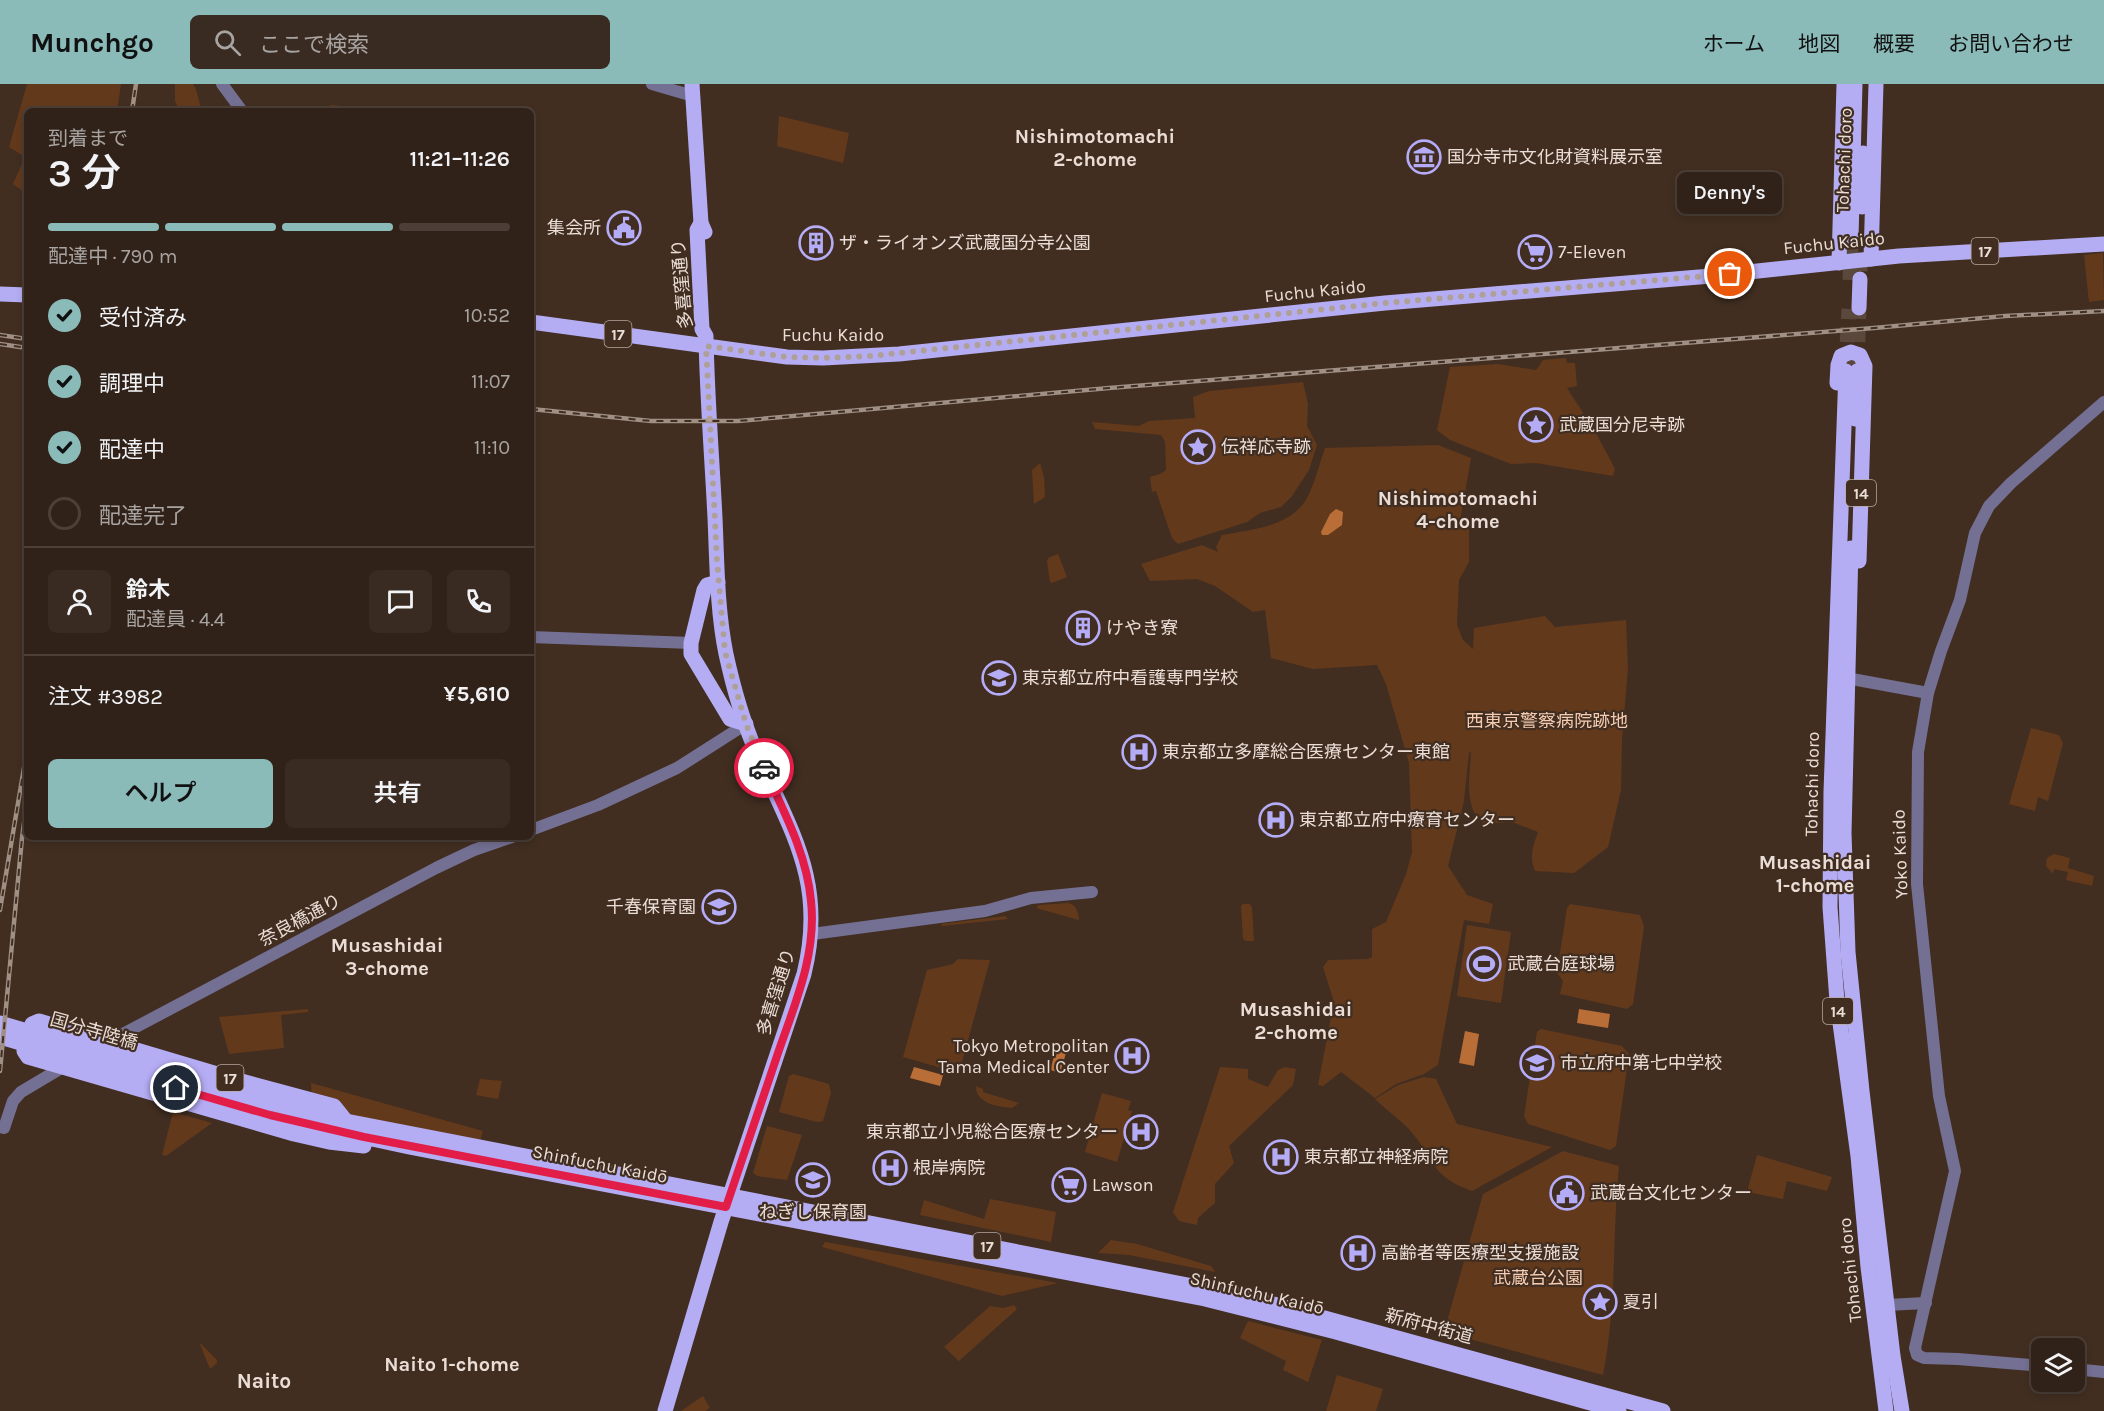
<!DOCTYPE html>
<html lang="ja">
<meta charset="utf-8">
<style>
body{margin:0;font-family:Karla,"Noto Sans JP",sans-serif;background:#392a22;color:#f1f3f6;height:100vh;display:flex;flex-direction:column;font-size:22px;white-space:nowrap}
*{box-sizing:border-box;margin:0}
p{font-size:20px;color:#a8a4a2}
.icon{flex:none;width:33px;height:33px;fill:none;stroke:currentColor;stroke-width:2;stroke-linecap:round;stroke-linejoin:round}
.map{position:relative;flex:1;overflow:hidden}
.details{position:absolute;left:24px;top:24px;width:510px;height:732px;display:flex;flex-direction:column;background:#312219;border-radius:9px;box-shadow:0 3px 9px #0003,0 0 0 2px #4c3f38}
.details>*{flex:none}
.controls{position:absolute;left:2031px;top:1254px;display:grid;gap:12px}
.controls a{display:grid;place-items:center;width:54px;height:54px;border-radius:9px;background:#312219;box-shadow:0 3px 9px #0003,0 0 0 2px #4c3f38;font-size:30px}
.pin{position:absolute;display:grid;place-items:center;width:51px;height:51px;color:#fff;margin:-26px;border:3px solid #fff;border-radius:50%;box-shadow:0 2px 6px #0007}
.courier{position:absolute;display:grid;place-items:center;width:60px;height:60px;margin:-30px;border:4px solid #e11d48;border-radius:50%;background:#fff;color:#222;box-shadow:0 2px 8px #0007}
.bubble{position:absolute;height:42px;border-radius:9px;background:#312219;box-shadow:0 3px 9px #0003,0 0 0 2px #4c3f38;font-size:20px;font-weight:600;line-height:42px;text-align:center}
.head em{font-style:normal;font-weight:600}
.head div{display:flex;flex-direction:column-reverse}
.head{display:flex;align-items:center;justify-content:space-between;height:102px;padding:0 24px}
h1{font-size:39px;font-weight:600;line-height:45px}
.bar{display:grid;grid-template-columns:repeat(4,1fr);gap:9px 6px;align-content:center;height:72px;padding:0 24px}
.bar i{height:8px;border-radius:4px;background:#4c3f38}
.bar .current{background:#8bbbb9}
.bar p{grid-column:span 4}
.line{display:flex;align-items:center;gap:15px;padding:0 24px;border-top:2px solid #4c3f38}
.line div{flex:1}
.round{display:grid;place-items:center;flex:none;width:63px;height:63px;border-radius:9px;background:#392a22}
ol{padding:0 24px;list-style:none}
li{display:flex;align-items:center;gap:18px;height:66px}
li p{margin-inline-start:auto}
li .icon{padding:6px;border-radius:50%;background:#8bbbb9;color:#111;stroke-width:4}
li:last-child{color:#a8a4a2}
li i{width:33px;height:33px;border:3px solid #4c3f38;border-radius:50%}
.primary-button{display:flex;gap:12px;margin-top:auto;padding:12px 24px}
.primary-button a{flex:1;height:69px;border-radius:9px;background:#8bbbb9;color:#111;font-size:24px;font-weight:600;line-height:69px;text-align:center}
.primary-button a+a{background:#392a22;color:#f1f3f6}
header{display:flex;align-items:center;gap:36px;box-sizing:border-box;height:84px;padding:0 30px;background:#8bbbb9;color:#111}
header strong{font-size:28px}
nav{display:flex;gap:33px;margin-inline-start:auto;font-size:21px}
.search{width:420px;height:54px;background:#392a22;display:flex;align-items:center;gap:15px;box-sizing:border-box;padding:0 21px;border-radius:9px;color:#a8a4a2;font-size:22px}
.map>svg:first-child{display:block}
.green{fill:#63391c}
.water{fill:#b96d37}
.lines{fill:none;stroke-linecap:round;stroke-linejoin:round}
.major-tunnel{stroke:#5a483c;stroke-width:15;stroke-dasharray:15 8;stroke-linecap:butt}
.minor{stroke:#747093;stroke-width:12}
.major{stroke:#b5adf4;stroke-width:15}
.rail-casing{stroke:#9f8f85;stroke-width:4.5}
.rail{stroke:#412e21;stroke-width:2;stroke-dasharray:7;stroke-linecap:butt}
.done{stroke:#afa097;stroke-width:6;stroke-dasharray:0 10.8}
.route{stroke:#e11d48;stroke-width:8}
.labels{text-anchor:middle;stroke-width:4.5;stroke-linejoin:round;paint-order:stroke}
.shield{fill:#412e21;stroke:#b7a8a0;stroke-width:1.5}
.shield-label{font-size:16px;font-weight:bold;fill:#eaddd6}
.poi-label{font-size:18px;fill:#eaddd6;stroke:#412e21;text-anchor:start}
.street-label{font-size:18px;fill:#eaddd6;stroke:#412e21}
.park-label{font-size:18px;fill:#f5cbb1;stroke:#412e21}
.neighbourhood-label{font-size:20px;font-weight:bold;fill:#eaddd6;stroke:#412e21}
.quarter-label{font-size:21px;font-weight:bold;fill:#eaddd6;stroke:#412e21}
</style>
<header>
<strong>Munchgo</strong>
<div class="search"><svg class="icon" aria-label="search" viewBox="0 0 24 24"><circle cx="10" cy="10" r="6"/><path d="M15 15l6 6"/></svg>ここで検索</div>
<nav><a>ホーム</a><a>地図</a><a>概要</a><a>お問い合わせ</a></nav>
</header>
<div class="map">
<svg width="2104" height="1327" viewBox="0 0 2104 1327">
<rect width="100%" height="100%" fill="#412e21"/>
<g class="green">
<path d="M27 0H121L117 27H27V110L13 100 25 73 9 63Z"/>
<path d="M175 0H193C199 8 197 19 204 27H180L175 17Z"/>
<path d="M330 21 380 25 379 27H329Z"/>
<path d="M779 32 849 49 843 79 777 62Z"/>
<path d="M2103 169 2104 216 2089 218 2084 171Z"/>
<path d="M1566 274 1567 279H1575L1577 302 1567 304 1595 347 1615 385 1613 392 1536 379 1511 380 1450 356 1437 346 1450 283 1498 280 1536 286 1543 276Z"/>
<path d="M1303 298 1308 320 1307 342 1317 361 1309 386 1292 412 1281 423 1260 429 1247 438 1178 460 1172 454 1156 407 1152 408 1150 393 1160 390 1166 386 1165 358 1161 351 1095 345 1092 338 1139 342 1149 337 1195 334 1193 313 1209 307Z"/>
<path d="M1438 361 1471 374 1460 437 1469 445V478L1459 496 1457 541 1463 556 1473 565 1474 544 1545 532 1555 543 1626 536 1628 584 1622 656 1621 706 1608 763 1574 789 1535 787C1529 773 1533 762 1538 748L1512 738 1483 740C1463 722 1470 693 1471 668L1469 669 1464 717 1448 782 1467 811 1493 820 1489 840 1464 836 1438 981 1424 990 1396 1000 1375 1014 1341 988 1323 1002 1318 1001 1334 918 1323 883 1328 876 1368 875 1372 873V845L1386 838 1406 790 1412 768 1409 679 1386 600 1377 581 1313 585 1271 574 1265 526 1253 528 1215 502 1197 495 1150 497 1141 480 1202 461 1218 468 1216 463 1222 451C1254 445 1295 443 1310 408 1316 394 1320 378 1325 364Z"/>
<path d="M1040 379 1044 393 1045 413 1034 420 1032 386Z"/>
<path d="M1058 470 1067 493 1052 499 1050 498 1047 477 1048 474Z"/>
<path d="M2031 644 2059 651 2063 659 2048 717 2038 713 2035 727 2009 720Z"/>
<path d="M2054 770 2070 774 2068 784 2094 792 2092 802 2066 796 2068 788 2054 785 2053 790 2046 782 2047 774Z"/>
<path d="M1069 819C1077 822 1078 828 1079 836L1036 824 1039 821Z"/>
<path d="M1243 820H1250L1252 824 1254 857H1246L1243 855 1241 822Z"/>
<path d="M1570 820 1640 831 1644 843 1633 920 1627 925 1560 910 1563 897 1557 889 1567 824Z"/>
<path d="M1005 832 1008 835 942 842 941 840Z"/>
<path d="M1467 841 1511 848 1501 919 1457 912Z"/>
<path d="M958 875 990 876 959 989 903 973 927 886 953 880Z"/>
<path d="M308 925V928L281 931 284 964 229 970 219 933Z"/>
<path d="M1541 945 1622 962 1629 970 1616 1062 1610 1066 1528 1040 1524 1032 1537 948Z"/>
<path d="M1220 983 1248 985V995L1268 1003 1278 986 1285 983 1296 985 1293 1001 1229 1062 1234 1079 1215 1100V1119L1198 1134 1197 1141 1179 1137 1173 1128Z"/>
<path d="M793 990 829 1000 831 1009 823 1037 817 1038 779 1028 789 992Z"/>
<path d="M1424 993 1436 995 1457 1040 1552 1063 1472 1107C1431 1092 1437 1079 1413 1050 1403 1037 1387 1027 1375 1015L1398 1001Z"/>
<path d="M480 995 502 997 498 1015 476 1011Z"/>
<path d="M311 999 483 1047 479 1060 330 1027 312 1018Z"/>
<path d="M976 1002 983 1005V1008L1019 1019 1012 1024C998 1023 975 1019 976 1002Z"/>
<path d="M1102 1009 1131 1017 1128 1026 1132 1027 1117 1078 1085 1068Z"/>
<path d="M173 1028 212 1039 166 1072 162 1071Z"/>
<path d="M767 1042 802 1051 787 1096 757 1092 753 1089Z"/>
<path d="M1563 1067 1619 1082C1612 1151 1617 1222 1603 1291L1444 1248 1483 1110Z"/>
<path d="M1757 1071 1832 1093 1827 1107 1787 1097 1783 1115 1747 1108Z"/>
<path d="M990 1115 1056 1128 1051 1158 920 1131 924 1116 984 1135Z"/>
<path d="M1111 1156 1137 1160 1211 1182 1215 1188 1129 1171 1098 1169Z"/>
<path d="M825 1158 1058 1199 1002 1212 822 1163Z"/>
<path d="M1014 1221 1017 1225 959 1277 944 1263 990 1222 1003 1224Z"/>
<path d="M1248 1237 1322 1256 1308 1298 1283 1286 1286 1277 1240 1254Z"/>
<path d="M199 1258 217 1276V1279L210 1285Z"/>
<path d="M1337 1291 1383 1305 1376 1327H1326Z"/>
<path d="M703 1312 710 1324 705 1327H681Z"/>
</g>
<g class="water">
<path d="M1336 425 1343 428 1342 441 1328 451H1322L1321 448 1330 430Z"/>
<path d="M1579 925 1610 930 1608 944 1577 939Z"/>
<path d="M1465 947 1479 950 1474 982 1459 979Z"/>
<path d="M1056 966 1066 969 1060 989 1050 986Z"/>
<path d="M914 983 943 991 940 1002 910 994Z"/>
</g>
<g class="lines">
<g class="major-tunnel">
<path d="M1860 187 1862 154"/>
<path d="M1850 196 1851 154"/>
<path d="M1846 281 1849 225"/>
<path d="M1857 281 1859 224"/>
</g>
<g class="minor">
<path d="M222 0 242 27"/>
<path d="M652 0 693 12"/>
<path d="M531 553 691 559"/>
<path d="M1841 593 1928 609"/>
<path d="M531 746 598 721 677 684 746 640"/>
<path d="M812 850 985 827 1031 814 1092 808"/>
<path d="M104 960 436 784 474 766 512 753"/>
<path d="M0 1043 4 1044 13 1017 21 1008 68 980"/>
<path d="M1887 1221 1926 1219"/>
<path d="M2042 1282 1958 1275 1924 1274 1917 1271 1915 1264 1955 1087 1939 1012 1917 800 1918 668 1928 609 1941 567 1960 516 1975 449 1989 422 2011 399 2104 318"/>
<path d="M2074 1285 2104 1288"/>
</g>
<g class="major">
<path d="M692 0 701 139 705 148"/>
<path d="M1862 123 1863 69"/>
<path d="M1851 154 1855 0"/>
<path d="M1871 175 1876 0"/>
<path d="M1839 179 1844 0"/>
<path d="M0 210 27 211"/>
<path d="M1859 224 1860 195"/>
<path d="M531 238 787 273 823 274 899 270 1385 219 1711 192 1899 172 2104 160"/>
<path d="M1846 287 1831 708 1830 823 1837 917 1858 1072 1868 1183 1886 1327"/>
<path d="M1837 299 1838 281 1841 272 1851 268 1860 271 1865 282 1859 477"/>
<path d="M1855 335 1857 287"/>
<path d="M1851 464 1844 749 1848 868 1862 1007 1893 1272 1902 1327"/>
<path d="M718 498 707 501 704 506 691 559V570L730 635 746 640"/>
<path d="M0 939 241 1010 346 1037 1244 1212 1663 1327"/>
<path d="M0 953 230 1021 312 1042 409 1063 1205 1215 1336 1248 1619 1327"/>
<path d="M346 1037 334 1022 234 995 39 937 32 940 24 967 28 973 294 1050 329 1058 364 1062"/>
<path d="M665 1327 721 1138 804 890C827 796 790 747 755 665 742 635 733 602 726 570 717 526 717 478 715 434 712 373 707 313 706 252L702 245 697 146 701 139"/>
</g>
<defs>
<g id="rail">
<path d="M132 27 136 0"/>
<path d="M0 251 27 255"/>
<path d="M0 260 27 264"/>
<path d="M531 325 651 337H738L1109 304 1874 244 2005 232 2104 227"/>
<path d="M0 826 27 666"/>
<path d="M0 987 22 754 27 716"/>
</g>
</defs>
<use href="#rail" class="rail-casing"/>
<use href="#rail" class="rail"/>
</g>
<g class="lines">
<path class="done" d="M764 684 746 640 725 568 717 477 706 262 787 273 823 274 870 272 1385 219 1730 190"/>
<path class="route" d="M176 1004 270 1031 364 1053 726 1123C743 1073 760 1022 777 972 794 922 817 871 811 817 807 770 783 726 764 684"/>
</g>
<defs>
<symbol id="museum-ring" viewBox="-11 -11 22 22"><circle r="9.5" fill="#412e21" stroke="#b5acf8" stroke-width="1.5"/><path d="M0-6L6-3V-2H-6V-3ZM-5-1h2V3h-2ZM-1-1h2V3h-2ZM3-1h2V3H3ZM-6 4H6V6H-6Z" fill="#b5acf8"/></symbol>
<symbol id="civic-ring" viewBox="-11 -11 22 22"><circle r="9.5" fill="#412e21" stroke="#b5acf8" stroke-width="1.5"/><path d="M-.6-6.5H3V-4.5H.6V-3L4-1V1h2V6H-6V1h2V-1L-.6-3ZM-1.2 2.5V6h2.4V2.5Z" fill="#b5acf8"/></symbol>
<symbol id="building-ring" viewBox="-11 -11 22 22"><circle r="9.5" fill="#412e21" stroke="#b5acf8" stroke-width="1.5"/><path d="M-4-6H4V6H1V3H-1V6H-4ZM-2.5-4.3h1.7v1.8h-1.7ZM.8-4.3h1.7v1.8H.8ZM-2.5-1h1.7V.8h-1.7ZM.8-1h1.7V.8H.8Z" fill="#b5acf8"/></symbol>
<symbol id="supermarket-ring" viewBox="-11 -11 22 22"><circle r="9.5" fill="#412e21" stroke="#b5acf8" stroke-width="1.5"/><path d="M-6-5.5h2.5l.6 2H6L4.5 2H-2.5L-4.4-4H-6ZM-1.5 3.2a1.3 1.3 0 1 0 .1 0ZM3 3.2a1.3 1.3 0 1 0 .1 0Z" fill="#b5acf8"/></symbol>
<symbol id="sight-ring" viewBox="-11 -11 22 22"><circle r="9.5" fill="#412e21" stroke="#b5acf8" stroke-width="1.5"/><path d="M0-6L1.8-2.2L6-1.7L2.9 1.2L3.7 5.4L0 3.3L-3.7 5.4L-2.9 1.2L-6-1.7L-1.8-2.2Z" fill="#b5acf8"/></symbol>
<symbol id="university-ring" viewBox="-11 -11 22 22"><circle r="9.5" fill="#412e21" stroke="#b5acf8" stroke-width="1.5"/><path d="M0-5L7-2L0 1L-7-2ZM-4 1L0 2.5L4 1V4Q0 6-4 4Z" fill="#b5acf8"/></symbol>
<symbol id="hospital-ring" viewBox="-11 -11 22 22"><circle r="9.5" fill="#412e21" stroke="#b5acf8" stroke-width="1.5"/><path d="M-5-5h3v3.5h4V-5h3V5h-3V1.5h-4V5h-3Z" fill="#b5acf8"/></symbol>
<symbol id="school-ring" viewBox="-11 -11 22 22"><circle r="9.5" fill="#412e21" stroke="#b5acf8" stroke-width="1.5"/><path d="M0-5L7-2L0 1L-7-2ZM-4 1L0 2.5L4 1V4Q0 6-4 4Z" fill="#b5acf8"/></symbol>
<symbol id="stadium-ring" viewBox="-11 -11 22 22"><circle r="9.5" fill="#412e21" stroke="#b5acf8" stroke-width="1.5"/><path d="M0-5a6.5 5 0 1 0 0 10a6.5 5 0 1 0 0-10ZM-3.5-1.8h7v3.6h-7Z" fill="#b5acf8"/></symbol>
</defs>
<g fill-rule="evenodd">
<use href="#museum-ring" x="1405" y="54" width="38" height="38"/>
<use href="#civic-ring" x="605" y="125" width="38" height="38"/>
<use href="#building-ring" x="797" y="140" width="38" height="38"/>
<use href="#supermarket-ring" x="1516" y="149" width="38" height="38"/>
<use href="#sight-ring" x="1517" y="322" width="38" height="38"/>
<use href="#sight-ring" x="1179" y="344" width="38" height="38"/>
<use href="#building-ring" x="1064" y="525" width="38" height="38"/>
<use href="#university-ring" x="980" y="575" width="38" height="38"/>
<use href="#hospital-ring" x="1120" y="649" width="38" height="38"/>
<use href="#hospital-ring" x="1257" y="717" width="38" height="38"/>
<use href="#school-ring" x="700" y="804" width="38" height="38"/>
<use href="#stadium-ring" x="1465" y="861" width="38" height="38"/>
<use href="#hospital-ring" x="1113" y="953" width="38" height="38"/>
<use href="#school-ring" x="1518" y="960" width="38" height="38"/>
<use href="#hospital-ring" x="1122" y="1029" width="38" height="38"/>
<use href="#hospital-ring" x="1262" y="1054" width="38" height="38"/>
<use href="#hospital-ring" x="871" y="1065" width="38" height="38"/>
<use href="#school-ring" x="794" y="1077" width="38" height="38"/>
<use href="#supermarket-ring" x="1050" y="1082" width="38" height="38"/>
<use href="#civic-ring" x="1548" y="1090" width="38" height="38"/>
<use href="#hospital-ring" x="1339" y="1150" width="38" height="38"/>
<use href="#sight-ring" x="1581" y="1199" width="38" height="38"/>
</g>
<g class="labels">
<g class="shield">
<rect x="1971.5" y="154" width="27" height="26" rx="4.5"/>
<rect x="604.5" y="237" width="27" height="26" rx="4.5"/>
<rect x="1846" y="396" width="30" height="26" rx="4.5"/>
<rect x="1823" y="914" width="30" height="26" rx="4.5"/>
<rect x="216.5" y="981" width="27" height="26" rx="4.5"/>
<rect x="973.5" y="1149" width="27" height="26" rx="4.5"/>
</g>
<g class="shield-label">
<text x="1985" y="173">17</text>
<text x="618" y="256">17</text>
<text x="1861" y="415">14</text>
<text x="1838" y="933">14</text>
<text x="230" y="1000">17</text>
<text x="987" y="1168">17</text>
</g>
<g class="poi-label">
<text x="1447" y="79">国分寺市文化財資料展示室</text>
<text x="601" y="150" text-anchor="end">集会所</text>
<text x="839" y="165">ザ・ライオンズ武蔵国分寺公園</text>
<text x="1558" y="174">7-Eleven</text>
<text x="1559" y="347">武蔵国分尼寺跡</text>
<text x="1221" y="369">伝祥応寺跡</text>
<text x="1106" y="550">けやき寮</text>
<text x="1022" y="600">東京都立府中看護専門学校</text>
<text x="1162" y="674">東京都立多摩総合医療センター東館</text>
<text x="1299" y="742">東京都立府中療育センター</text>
<text x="696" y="829" text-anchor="end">千春保育園</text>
<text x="1507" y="886">武蔵台庭球場</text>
<text x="1109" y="968" text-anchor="end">Tokyo Metropolitan<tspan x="1109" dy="21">Tama Medical Center</tspan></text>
<text x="1560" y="985">市立府中第七中学校</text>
<text x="1118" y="1054" text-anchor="end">東京都立小児総合医療センター</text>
<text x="1304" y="1079">東京都立神経病院</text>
<text x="913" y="1090">根岸病院</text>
<text x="1092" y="1107">Lawson</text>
<text x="1590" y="1115">武蔵台文化センター</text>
<text x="813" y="1134" text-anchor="middle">ねぎし保育園</text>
<text x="1381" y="1175">高齢者等医療型支援施設</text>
<text x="1623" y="1224">夏引</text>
</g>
<g class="street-label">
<text transform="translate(1844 76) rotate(-88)" y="6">Tohachi doro</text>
<text transform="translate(1834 159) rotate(-6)" y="6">Fuchu Kaido</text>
<text transform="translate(682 200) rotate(-95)" y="6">多喜窪通り</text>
<text transform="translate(1315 207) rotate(-6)" y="6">Fuchu Kaido</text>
<text x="833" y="257">Fuchu Kaido</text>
<text transform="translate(1812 700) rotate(-89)" y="6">Tohachi doro</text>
<text transform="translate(1900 770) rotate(-92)" y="6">Yoko Kaido</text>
<text transform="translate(300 836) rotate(-28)" y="6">奈良橋通り</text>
<text transform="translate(776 908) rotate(-73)" y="6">多喜窪通り</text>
<text transform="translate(94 947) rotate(16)" y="6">国分寺陸橋</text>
<text transform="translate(600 1080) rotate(11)" y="6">Shinfuchu Kaidō</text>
<text transform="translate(1850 1186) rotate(-96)" y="6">Tohachi doro</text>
<text transform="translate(1257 1209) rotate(13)" y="6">Shinfuchu Kaidō</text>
<text transform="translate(1429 1242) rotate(15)" y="6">新府中街道</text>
</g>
<g class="park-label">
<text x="1547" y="643">西東京警察病院跡地</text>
<text x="1538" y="1200">武蔵台公園</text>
</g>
<g class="neighbourhood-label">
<text x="1095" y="59">Nishimotomachi<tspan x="1095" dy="23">2-chome</tspan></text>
<text x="1458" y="421">Nishimotomachi<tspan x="1458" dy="23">4-chome</tspan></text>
<text x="1815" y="785">Musashidai<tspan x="1815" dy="23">1-chome</tspan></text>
<text x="387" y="868">Musashidai<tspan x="387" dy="23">3-chome</tspan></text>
<text x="1296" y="932">Musashidai<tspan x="1296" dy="23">2-chome</tspan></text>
<text x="452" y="1287">Naito 1-chome</text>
</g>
<g class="quarter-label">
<text x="264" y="1304">Naito</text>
</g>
</g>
</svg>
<div class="controls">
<a><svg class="icon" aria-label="layers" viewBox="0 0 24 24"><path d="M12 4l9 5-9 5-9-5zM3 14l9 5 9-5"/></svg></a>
</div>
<div class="pin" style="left:1730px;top:190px;background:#ea580c"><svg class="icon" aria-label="bag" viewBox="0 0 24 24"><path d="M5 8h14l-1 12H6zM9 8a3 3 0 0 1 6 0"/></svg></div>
<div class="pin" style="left:176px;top:1004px;background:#1f2937"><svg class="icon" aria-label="home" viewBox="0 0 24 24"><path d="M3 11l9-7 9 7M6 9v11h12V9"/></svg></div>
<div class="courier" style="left:764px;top:684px"><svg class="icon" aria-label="car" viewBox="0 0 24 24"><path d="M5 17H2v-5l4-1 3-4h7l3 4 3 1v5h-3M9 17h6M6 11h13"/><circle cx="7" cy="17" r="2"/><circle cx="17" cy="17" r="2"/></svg></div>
<div class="bubble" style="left:1677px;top:88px;width:105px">Denny's</div>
<section class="details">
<div class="head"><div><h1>3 分</h1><p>到着まで</p></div><em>11:21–11:26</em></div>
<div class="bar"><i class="current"></i><i class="current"></i><i class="current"></i><i></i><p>配達中 · 790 m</p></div>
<ol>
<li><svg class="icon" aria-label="check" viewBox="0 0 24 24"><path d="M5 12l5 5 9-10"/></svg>受付済み<p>10:52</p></li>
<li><svg class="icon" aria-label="check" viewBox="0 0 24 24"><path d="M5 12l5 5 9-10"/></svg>調理中<p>11:07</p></li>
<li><svg class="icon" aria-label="check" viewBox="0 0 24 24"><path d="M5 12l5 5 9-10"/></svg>配達中<p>11:10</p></li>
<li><i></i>配達完了</li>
</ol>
<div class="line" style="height:108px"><a class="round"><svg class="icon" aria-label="person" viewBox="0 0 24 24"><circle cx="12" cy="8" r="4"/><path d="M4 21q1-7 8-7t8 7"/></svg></a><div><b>鈴木</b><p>配達員 · 4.4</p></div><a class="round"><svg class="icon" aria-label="chat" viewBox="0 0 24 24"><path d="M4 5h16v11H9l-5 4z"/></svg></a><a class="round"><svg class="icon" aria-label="phone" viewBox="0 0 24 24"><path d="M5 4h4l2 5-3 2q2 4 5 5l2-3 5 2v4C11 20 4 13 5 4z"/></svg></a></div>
<div class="line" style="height:78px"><div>注文 #3982</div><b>¥5,610</b></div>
<div class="primary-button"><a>ヘルプ</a><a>共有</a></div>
</section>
</div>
